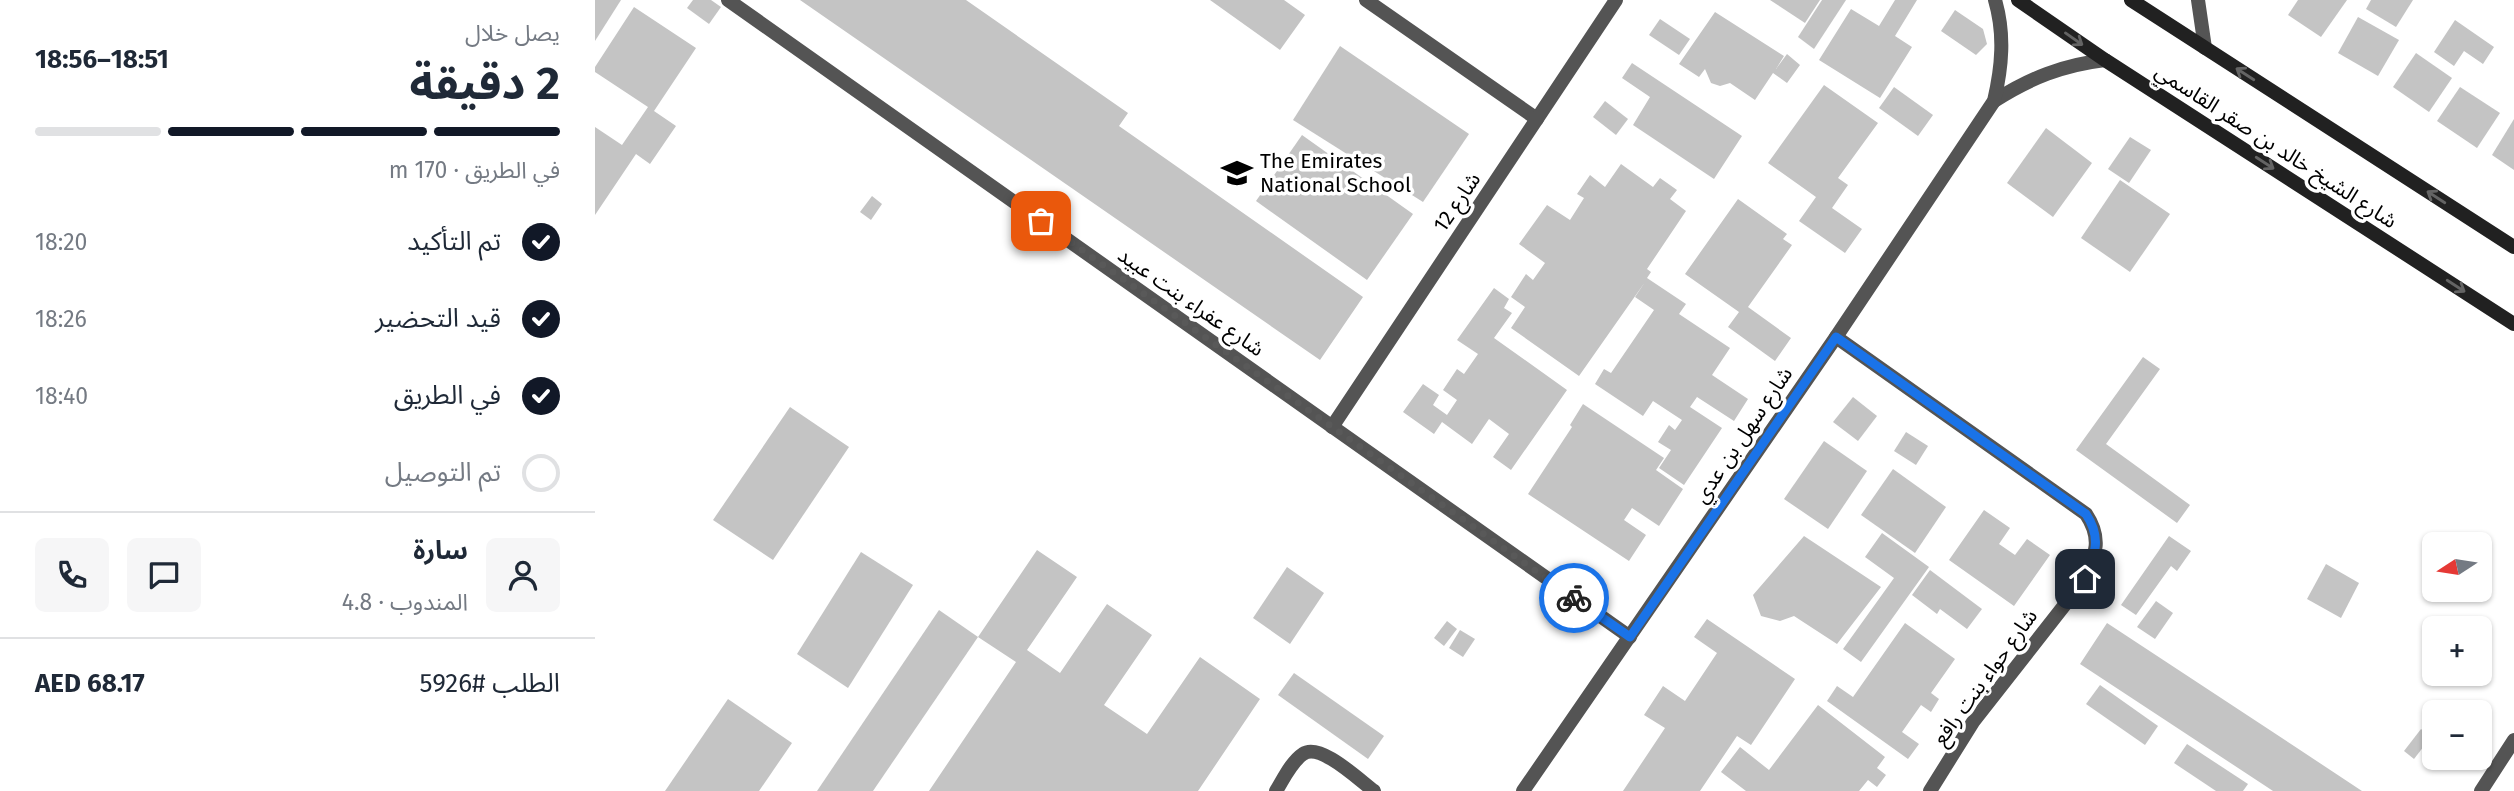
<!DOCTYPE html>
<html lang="ar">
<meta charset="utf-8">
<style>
body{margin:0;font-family:"Fira Sans","Noto Sans Arabic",sans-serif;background:#f6f6f7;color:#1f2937;direction:rtl;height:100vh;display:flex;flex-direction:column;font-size:26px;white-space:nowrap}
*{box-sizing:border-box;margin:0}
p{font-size:23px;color:#747a83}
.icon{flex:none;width:38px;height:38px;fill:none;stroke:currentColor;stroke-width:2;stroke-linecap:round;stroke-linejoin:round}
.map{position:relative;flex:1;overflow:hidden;direction:ltr}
.sheet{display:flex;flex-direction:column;background:#fff;width:595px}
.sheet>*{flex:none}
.needle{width:46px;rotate:258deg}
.fabs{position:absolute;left:1827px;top:532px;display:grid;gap:14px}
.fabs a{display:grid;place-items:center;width:70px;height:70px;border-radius:10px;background:#fff;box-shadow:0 2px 5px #0004;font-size:35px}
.pin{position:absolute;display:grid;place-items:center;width:60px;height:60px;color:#fff;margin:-30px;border-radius:14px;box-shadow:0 4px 10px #0006}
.courier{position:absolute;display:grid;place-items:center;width:70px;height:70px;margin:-35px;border:5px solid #1a73e8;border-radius:50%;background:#fff;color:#222;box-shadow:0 2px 9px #0007}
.headline em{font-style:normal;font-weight:700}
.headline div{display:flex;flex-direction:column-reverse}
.headline{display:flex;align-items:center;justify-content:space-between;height:119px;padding:0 35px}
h1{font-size:46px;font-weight:700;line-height:52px}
.bar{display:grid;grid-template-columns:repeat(4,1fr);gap:10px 7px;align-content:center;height:84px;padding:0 35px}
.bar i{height:9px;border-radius:5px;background:#e0e1e3}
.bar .current{background:#111827}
.bar p{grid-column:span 4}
.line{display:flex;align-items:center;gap:18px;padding:0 35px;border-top:2px solid #e0e1e3}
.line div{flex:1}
.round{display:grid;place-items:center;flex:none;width:74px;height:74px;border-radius:10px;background:#f6f6f7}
ol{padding:0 35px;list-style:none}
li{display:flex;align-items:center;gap:21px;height:77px}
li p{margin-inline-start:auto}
li .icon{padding:7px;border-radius:50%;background:#111827;color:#fff;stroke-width:4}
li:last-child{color:#747a83}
li i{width:38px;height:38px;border:4px solid #e0e1e3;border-radius:50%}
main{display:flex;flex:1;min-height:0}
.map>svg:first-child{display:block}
.building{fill:#c4c4c4}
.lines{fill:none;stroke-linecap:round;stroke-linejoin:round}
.lane{stroke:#545454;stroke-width:14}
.street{stroke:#545454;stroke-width:14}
.secondary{stroke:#212121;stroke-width:14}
.oneway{stroke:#646464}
.done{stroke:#595959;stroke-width:7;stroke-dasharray:0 12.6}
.route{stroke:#1a73e8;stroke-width:9}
.labels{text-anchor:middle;stroke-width:7;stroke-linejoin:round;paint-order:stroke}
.street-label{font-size:21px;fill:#000;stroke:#fff}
.poi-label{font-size:21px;fill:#000;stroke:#fff;text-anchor:start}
</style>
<main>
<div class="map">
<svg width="1919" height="791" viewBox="0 0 1919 791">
<rect width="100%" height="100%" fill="#fff"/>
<g class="building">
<path d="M0 0H26L0 41Z"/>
<path d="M98 0H116L126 7 114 24 92 8Z"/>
<path d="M205 0H371L533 113 524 126 768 297 725 360Z"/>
<path d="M615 0H689L710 15 685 50Z"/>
<path d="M1175 0H1225L1210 23Z"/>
<path d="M1227 0H1251L1219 49 1203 37Z"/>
<path d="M1300 0H1322L1300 36 1317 47 1285 98 1224 60 1256 9 1284 26Z"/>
<path d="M1703 0H1752L1726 37 1693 15Z"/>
<path d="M1776 0H1818L1801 27 1771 9Z"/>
<path d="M39 7 101 48 59 111 81 126 55 164 41 154 0 215V127L27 145 53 107 0 72V67Z"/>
<path d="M1360 10 1388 29 1392 44 1381 55 1346 31Z"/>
<path d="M1120 12 1189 56 1181 69 1192 54 1205 65 1192 83 1178 73 1160 100 1135 83 1125 86 1116 83 1110 69 1104 77 1084 64Z"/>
<path d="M1763 17 1804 40 1783 76 1743 53Z"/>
<path d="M1065 19 1095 39 1084 55 1054 35Z"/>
<path d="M1860 20 1899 47 1888 64 1869 51 1859 66 1839 52Z"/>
<path d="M745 46 874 134 828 202 698 120Z"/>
<path d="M1821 53 1857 78 1834 112 1798 87Z"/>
<path d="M1037 63 1147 136 1119 179 1038 125 1055 97 1027 78Z"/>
<path d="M1229 85 1283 123 1243 178 1253 185 1237 208 1267 229 1250 253 1204 221 1221 197 1173 163Z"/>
<path d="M1299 87 1338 115 1323 136 1284 108Z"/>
<path d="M1865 87 1905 113 1882 148 1842 121Z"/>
<path d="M1010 101 1033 119 1021 135 998 117Z"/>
<path d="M1919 119V170L1897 155Z"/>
<path d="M1451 128 1497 163 1458 217 1412 183Z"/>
<path d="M707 135 818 214 772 280 661 201Z"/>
<path d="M1535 137 1556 150 1534 183 1513 169Z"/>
<path d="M1026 164 1058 187 1065 178 1082 190 1075 199 1091 211 1052 269 1056 272 1052 278 1091 304 1084 314 1135 348 1117 375 1153 399 1139 421 1102 397 1095 407 1127 428 1089 485 1064 468 1076 450 1063 442 1074 425 1080 430 1087 420 1058 401 1048 416 1000 384 1009 369 1016 373 1059 310 1040 297 1050 282 984 376 916 328 930 307 916 297 931 274 938 280 950 263 924 244 952 205 975 220 989 198 982 194 995 175 1010 187Z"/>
<path d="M1525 180 1575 214 1535 272 1486 238Z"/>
<path d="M277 196 287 204 276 220 265 212Z"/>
<path d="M1143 199 1192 234 1188 239 1197 245 1153 307 1196 338 1180 361 1133 327 1144 312 1090 274Z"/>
<path d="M899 288 914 299 909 308 917 313 899 338 972 390 916 470 898 457 914 434 894 419 877 444 847 422 839 434 808 412 828 384 844 395 838 405 852 415 862 400 848 390 862 369 869 374 883 354 862 340Z"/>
<path d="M1548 357 1565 369 1511 444 1595 505 1582 523 1481 450Z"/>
<path d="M1258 397 1282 416 1263 441 1238 422Z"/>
<path d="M988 404 1069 458 1061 470 1088 489 1064 526 1037 508 1029 520 1051 535 1034 561 933 494 977 427 975 425Z"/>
<path d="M195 407 254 447 178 560 118 520Z"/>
<path d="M1311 432 1333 446 1321 465 1299 451Z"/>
<path d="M1229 441 1272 471 1233 529 1189 499Z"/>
<path d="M1298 469 1351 507 1320 553 1266 515Z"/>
<path d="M1389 510 1415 528 1404 544 1420 555 1432 539 1455 555 1419 606 1354 560Z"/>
<path d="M1287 533 1334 567 1266 662 1248 649 1299 578 1270 557Z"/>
<path d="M1209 536 1286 587 1242 644 1199 616 1185 621 1166 616 1158 595Z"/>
<path d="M1574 536 1596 551 1582 571 1576 566 1541 615 1526 605Z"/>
<path d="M442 550 482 577 432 650 465 673 512 604 557 635 509 705 552 734 605 657 665 699 603 791H334L421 662 383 637Z"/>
<path d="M266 552 318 585 253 688 202 654Z"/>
<path d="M1731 564 1764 583 1746 618 1712 599Z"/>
<path d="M692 567 729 593 695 644 658 618Z"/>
<path d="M1335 570 1387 609 1372 629 1345 609 1342 614 1317 595Z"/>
<path d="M1561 601 1578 613 1560 639 1542 627Z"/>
<path d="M344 610 383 637 278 791H222Z"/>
<path d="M1112 619 1200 679 1156 745 1142 736 1105 791H1028L1070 728 1049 715 1068 686 1090 701 1122 653 1099 637Z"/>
<path d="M852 621 862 629 849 646 839 638Z"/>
<path d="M1310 623 1360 659 1336 693 1344 699 1336 712 1326 705 1307 732 1324 744 1313 759 1232 701 1242 686 1258 697Z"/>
<path d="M1512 623 1699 746 1767 791H1678L1672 787 1485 664Z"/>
<path d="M865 630 880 639 868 657 854 648Z"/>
<path d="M699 673 789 736 773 759 683 695Z"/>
<path d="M1505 685 1563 726 1550 745 1491 704Z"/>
<path d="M133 699 197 743 164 791H70Z"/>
<path d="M1839 701 1855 712H1839V728L1827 720Z"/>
<path d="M1223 705 1290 757 1282 768 1291 775 1282 787 1273 780 1264 791H1151L1126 772 1145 747 1174 770Z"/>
<path d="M1826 729 1836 737 1819 759 1809 751Z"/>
<path d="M1592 744 1653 784 1648 791H1621L1579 763Z"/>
</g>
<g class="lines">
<path class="lane" d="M681 791C688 780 696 762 708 754 725 742 764 780 779 791"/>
<g class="street">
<path d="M133 0 1035 637"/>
<path d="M771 0 942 119"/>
<path d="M1603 0 1610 48"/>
<path d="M1399 101C1435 78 1468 65 1510 60"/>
<path d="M1241 337 1491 514C1507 538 1501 554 1490 579L1378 722 1335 791"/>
<path d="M737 427 1021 0"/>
<path d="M928 791 1241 337 1399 101C1407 67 1410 34 1400 0"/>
<path d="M1886 791 1919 740"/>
</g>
<g class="secondary">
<path d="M1423 0 1510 60 1919 324"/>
<path d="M1536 0 1919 247"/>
</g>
</g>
<defs><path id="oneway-shaft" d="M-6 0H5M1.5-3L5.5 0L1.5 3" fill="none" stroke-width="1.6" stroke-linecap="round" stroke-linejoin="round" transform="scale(1.75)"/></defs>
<g class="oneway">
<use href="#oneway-shaft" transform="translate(1479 39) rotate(35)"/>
<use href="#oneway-shaft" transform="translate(1650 74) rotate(-147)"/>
<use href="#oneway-shaft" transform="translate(1670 163) rotate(33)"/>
<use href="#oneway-shaft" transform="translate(1841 197) rotate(-147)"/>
<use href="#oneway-shaft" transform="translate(1861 286) rotate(33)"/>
</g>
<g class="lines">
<path class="done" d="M446 221 979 598"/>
<path class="route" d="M979 598 1035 637 1241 337 1491 514C1507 538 1500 554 1490 579"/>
</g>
<defs>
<symbol id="school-bare" viewBox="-9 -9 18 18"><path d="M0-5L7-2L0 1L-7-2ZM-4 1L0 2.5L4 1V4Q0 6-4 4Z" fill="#000" stroke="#fff" stroke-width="2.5" paint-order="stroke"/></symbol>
</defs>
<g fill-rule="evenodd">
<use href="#school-bare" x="620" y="151" width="44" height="44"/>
</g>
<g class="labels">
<g class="street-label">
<text transform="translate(1681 146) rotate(33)" y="7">شارع الشيخ خالد بن صقر القاسمي</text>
<text transform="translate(862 202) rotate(-56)" y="7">شارع 12</text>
<text transform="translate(596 302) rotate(35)" y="7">شارع عفراء بنت عبيد</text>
<text transform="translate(1148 435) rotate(-56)" y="7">شارع سهل بن عدي</text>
<text transform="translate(1390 677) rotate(-54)" y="7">شارع حواء بنت رافع</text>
</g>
<g class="poi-label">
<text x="665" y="168">The Emirates<tspan x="665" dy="24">National School</tspan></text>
</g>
</g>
</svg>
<div class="fabs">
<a><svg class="needle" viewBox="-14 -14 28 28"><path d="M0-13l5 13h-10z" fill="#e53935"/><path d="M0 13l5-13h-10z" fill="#747a83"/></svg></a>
<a>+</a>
<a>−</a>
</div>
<div class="pin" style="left:446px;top:221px;background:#ea580c"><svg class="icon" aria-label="bag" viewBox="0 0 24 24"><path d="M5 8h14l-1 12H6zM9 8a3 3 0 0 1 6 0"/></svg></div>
<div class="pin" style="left:1490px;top:579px;background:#1f2937"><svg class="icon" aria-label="home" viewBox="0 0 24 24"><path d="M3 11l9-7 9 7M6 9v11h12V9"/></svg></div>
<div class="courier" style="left:979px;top:598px"><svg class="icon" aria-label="bike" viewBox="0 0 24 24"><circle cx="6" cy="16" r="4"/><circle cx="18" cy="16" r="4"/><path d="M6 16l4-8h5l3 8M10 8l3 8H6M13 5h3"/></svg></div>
</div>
<section class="sheet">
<div class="headline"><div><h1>2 دقيقة</h1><p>يصل خلال</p></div><em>18:51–18:56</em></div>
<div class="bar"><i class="current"></i><i class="current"></i><i class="current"></i><i></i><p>في الطريق · 170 m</p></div>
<ol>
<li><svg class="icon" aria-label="check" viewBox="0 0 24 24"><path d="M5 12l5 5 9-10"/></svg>تم التأكيد<p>18:20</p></li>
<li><svg class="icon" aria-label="check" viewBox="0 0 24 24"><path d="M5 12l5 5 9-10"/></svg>قيد التحضير<p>18:26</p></li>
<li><svg class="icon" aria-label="check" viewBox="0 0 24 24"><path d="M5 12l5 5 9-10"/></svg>في الطريق<p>18:40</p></li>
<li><i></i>تم التوصيل</li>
</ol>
<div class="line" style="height:126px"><a class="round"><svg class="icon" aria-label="person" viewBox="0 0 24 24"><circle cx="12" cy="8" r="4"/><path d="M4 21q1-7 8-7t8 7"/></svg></a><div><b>سارة</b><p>المندوب · 4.8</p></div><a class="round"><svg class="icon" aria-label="chat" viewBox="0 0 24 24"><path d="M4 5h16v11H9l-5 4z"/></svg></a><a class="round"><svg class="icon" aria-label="phone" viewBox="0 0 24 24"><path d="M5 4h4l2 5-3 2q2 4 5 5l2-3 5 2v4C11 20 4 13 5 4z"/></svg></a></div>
<div class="line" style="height:91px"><div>الطلب #5926</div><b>AED 68.17</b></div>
</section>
</main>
